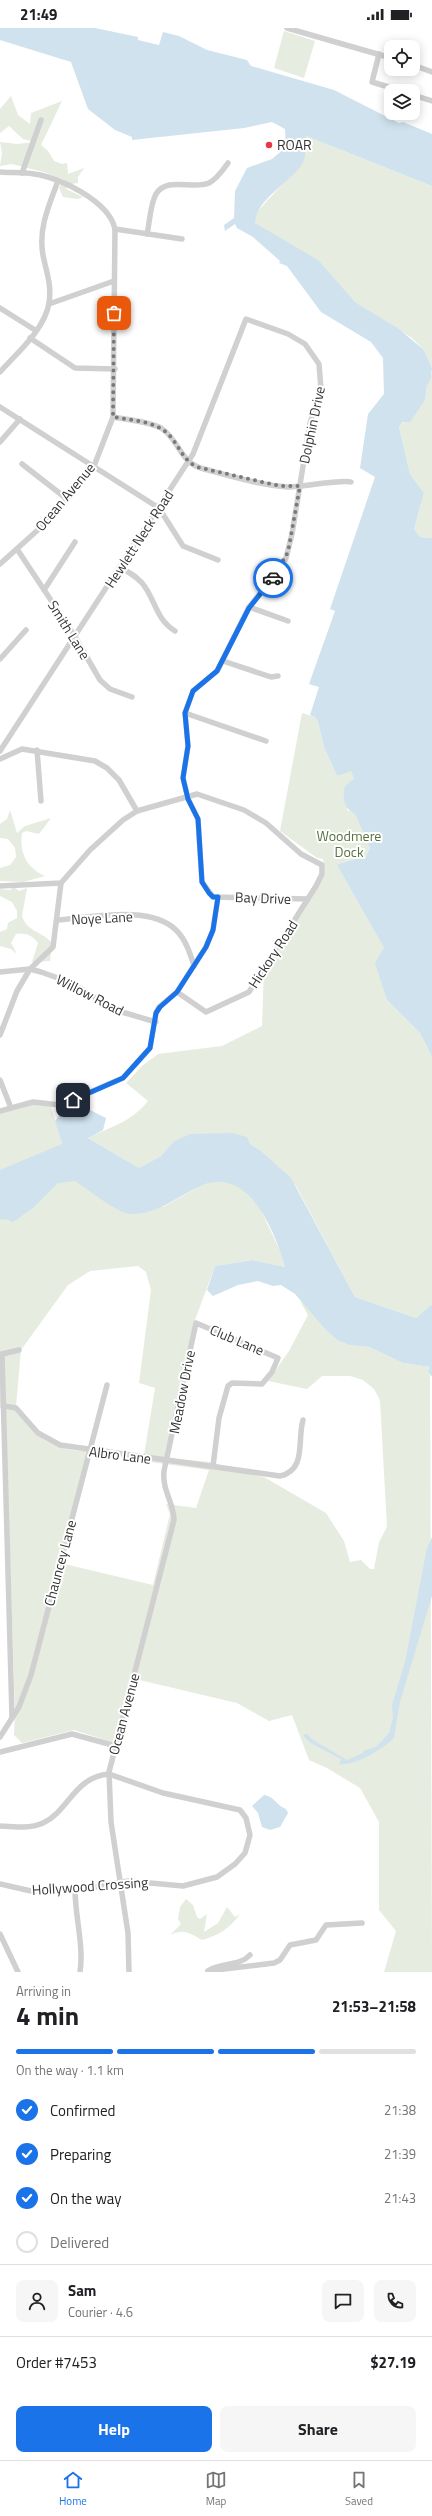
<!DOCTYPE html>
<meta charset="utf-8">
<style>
body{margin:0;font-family:"Titillium Web",sans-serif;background:#f6f6f6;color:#202124;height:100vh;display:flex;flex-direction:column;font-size:15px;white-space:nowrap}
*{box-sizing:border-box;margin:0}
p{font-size:13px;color:#757577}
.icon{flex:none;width:22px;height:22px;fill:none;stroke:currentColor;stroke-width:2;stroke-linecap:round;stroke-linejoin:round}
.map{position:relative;height:1944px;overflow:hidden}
.sheet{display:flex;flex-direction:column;background:#fff;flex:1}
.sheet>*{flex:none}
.fabs{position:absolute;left:384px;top:12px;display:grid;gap:8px}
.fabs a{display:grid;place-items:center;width:36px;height:36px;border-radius:8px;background:#fff;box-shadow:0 2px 10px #0003;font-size:20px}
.pin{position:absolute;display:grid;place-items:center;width:34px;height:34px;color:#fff;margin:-17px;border-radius:8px;box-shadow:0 2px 6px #0006}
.courier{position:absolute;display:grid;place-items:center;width:40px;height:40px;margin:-20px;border:3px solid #1a73e8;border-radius:50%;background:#fff;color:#222;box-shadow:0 1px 5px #0007}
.head em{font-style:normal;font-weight:700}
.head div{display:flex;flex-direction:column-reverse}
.head{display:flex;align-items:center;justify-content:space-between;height:68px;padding:0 16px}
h1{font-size:26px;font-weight:700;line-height:30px}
.bar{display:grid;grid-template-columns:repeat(4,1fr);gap:6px 4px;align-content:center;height:48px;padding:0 16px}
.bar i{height:5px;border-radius:3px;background:#e0e0e0}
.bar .selected{background:#1a73e8}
.bar p{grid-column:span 4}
.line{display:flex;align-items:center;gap:10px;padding:0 16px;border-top:1px solid #e0e0e0}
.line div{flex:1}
.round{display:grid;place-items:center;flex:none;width:42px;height:42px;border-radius:8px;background:#f6f6f6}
ol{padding:0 16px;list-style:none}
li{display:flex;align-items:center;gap:12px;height:44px}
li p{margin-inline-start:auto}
li .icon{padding:4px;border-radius:50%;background:#1a73e8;color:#fff;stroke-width:4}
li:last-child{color:#757577}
li i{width:22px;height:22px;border:2px solid #e0e0e0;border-radius:50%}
.cta{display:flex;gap:8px;margin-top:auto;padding:8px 16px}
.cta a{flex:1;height:46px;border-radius:8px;background:#1a73e8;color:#fff;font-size:16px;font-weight:700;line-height:46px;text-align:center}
.cta a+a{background:#f6f6f6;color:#202124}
.status{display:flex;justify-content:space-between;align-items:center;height:28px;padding:0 20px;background:#fff;direction:ltr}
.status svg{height:11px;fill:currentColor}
.tab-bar{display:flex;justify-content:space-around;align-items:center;height:56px;border-top:1px solid #e0e0e0;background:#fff;font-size:11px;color:#757577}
.tab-bar a{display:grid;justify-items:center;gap:2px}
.tab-bar .selected{color:#1a73e8}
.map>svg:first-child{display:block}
.green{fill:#e6ecdf;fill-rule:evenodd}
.water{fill:#cfe2ee}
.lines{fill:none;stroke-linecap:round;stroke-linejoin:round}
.minor{stroke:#d0d0d0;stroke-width:5.5}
.done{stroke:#7a7a7a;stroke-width:4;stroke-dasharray:0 7.2}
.route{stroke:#1a73e8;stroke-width:5}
.poi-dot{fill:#e63946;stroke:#fff;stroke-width:1.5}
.labels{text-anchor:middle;stroke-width:4;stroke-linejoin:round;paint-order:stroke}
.poi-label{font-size:14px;fill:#333;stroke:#fff;text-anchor:start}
.street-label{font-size:14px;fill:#333;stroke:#fff}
.park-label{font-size:14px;fill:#56703f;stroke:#fff}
</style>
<div class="status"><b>21:49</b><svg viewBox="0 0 49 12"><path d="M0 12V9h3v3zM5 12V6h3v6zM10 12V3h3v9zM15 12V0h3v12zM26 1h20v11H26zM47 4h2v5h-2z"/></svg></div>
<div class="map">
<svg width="432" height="1944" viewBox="0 0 432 1944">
<rect width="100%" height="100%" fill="#fff"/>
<g class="green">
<path d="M284 3 315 13 304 50 274 40Z"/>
<path d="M11 68 18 87 30 96 31 85 62 73 41 117 48 123 54 133 62 136 67 135 68 146 84 140 78 149V155L72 156 66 161 83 169 78 171 63 169 59 160 64 152 47 145 12 136 0 138 2 125 0 114 17 116 35 114 23 111 9 98 0 105V81Z"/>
<path d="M306 108 432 158V340L424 322 412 310 355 274 341 260 255 195V186L302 135 307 122Z"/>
<path d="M432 345V510L420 509 414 501 424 465 410 446 399 399 425 372 427 358Z"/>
<path d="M302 685 315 689 318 694 324 719 337 748 351 742 354 751 347 782 355 786 370 820 366 828 338 836V839L384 920 387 972 420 1005 432 1029V1276L416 1290 355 1269 296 1158 261 1123 239 1158 259 1178 281 1225 285 1239 252 1232 215 1238 195 1292 167 1430 210 1434 264 1449 326 1485 344 1513 350 1534 361 1532 370 1541H374L379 1514 387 1499 380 1372 374 1361 363 1352 350 1348H322L307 1361 268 1353 289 1323 308 1287 300 1273 312 1283 325 1301 337 1312 349 1317 369 1319 403 1335 430 1339 432 1944H384L396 1903 379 1882V1794L360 1760 327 1740 309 1732 292 1687 269 1693 237 1675 131 1650 115 1715 74 1702 22 1715 14 1707 15 1682 5 1380H0V1083L26 1075 51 1078 62 1116 163 1179 202 1157 218 1152 258 1121 250 1116 173 1114 161 1128 139 1140 88 1110C112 1098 130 1095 148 1073L126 1055 142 1038 158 1026 222 1018 262 998 264 942 316 861 325 840 323 831 317 830 280 803ZM138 1238 146 1244 151 1262 139 1355 155 1360 143 1433 209 1442 196 1480 166 1476 170 1486 153 1557 60 1535 88 1423C73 1424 47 1417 37 1406 29 1399 23 1387 16 1378L21 1322 68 1257 90 1243Z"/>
<path d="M10 782 17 805 25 798 51 790 39 806 26 803 22 805C19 825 27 840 45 848L23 854 0 853V840L10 837 16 829 15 820 8 811 0 810V796L7 791Z"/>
<path d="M14 859 19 863 27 860 22 888C27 904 42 903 52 915L50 933 32 934 38 915C33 907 24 904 16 906L11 915 17 926 11 921 0 918V904L7 901 8 895 17 890V883L12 874 0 868V861L10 862Z"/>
<path d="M186 1871 193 1877 197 1889 200 1891 207 1886 204 1904 218 1895 227 1879 235 1889 240 1886C231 1899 218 1908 202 1912 190 1905 184 1900 170 1907L181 1896 178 1891 180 1879Z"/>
</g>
<g class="water">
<path d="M0 0H95L138 9V12L159 17 163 4 179 8 207 22 247 32 251 38 334 62 399 95 403 94 432 106V158L306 108C306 117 307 127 302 136 291 154 255 172 255 195L318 232 355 274 399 301 424 322 432 340 431 350 427 358 425 372 410 394H403L399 399 410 446 424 465 414 501 420 509 432 510V1029L420 1005 387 972 375 935 384 920 338 839V836L366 828 370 820 355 786C344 781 342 770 345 758L354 751 351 743 337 748 324 719 318 694 315 689 310 687 319 659 309 656 335 583 330 581 375 449 360 440 368 386 384 366 383 330 371 314 321 284 287 238 279 235 280 233 253 209 237 200 235 196 225 203 224 197 234 190 235 163 247 140 272 131 286 119 285 101 272 94 244 100 132 112V109L115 102 88 81 71 34 0 12Z"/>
<path d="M88 1081 106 1090 103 1102 88 1110 139 1140 161 1128 173 1114 190 1106 232 1105 247 1109 250 1116 261 1123 291 1150 355 1269 416 1290 432 1276V1349L428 1343 430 1339 403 1335 369 1319 349 1317 337 1312 325 1301 295 1266 281 1257 273 1258 258 1253 238 1257 213 1268 207 1262 215 1238 252 1232 285 1239C275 1204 249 1138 203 1157 179 1167 158 1187 130 1186 119 1186 86 1160 75 1153L58 1155 33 1180 13 1194 6 1191 0 1192V1142L62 1116 55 1093 60 1086Z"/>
<path d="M432 1509V1568L400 1674 394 1710C383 1721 355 1738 339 1736L341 1731 309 1714 303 1707 307 1706 313 1712 347 1732 363 1725V1723L376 1719 389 1705 393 1689 392 1677 405 1634 427 1520Z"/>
<path d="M264 1767C274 1768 277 1778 286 1781L288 1785 280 1799 270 1802 262 1799 258 1785 252 1778Z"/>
</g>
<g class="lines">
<g class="minor">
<path d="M287 0 391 30"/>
<path d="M379 26 372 54 402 63"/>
<path d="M413 37 432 44"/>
<path d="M413 67 432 73"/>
<path d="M0 144C11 145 23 144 34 146 59 149 109 173 115 201L113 389 94 438 50 491 0 536"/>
<path d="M22 145 41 92"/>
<path d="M115 201 182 211"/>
<path d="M147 206C150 193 150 177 156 166 167 148 193 162 209 155 217 151 223 142 228 135"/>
<path d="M49 276 114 253"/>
<path d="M0 280 35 302"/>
<path d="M30 310 75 340 115 341"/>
<path d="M0 344C17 325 45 301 49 275 52 257 46 243 43 227 38 201 49 177 58 153"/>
<path d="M0 379 159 480 183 518 218 532"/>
<path d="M113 389C128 392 148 393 161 400 180 412 179 435 204 441 230 448 260 457 288 459 303 459 342 451 351 454"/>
<path d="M0 414 20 391"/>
<path d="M22 436 67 471"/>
<path d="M17 521 74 607 100 652 110 661 132 669"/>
<path d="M120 539C129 545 140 550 145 559 156 575 157 592 175 603"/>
<path d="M44 562 75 514"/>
<path d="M249 579 288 593"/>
<path d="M0 631 26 602"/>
<path d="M223 633 271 649 278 648"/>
<path d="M185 685 266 713"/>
<path d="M37 722 41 773"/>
<path d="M0 723 193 426 246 291 288 306 305 316 319 336 321 361 310 395 292 506 286 530 278 543 249 579 217 643 193 663 185 685 188 718 183 750 188 771 198 791 202 854 213 869 308 871"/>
<path d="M0 731 22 721 95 733 107 740 119 752 137 783"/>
<path d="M0 858 61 855 90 822 123 792 137 783 197 766 244 782 266 795 301 826 322 837V846L316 858 249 964 206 984 177 964"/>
<path d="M57 892C90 890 150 876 176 902 186 912 190 925 194 938"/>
<path d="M0 944 30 941 41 944 72 955 115 982 156 994"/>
<path d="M0 1007 17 963 30 941 53 919 61 855"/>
<path d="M0 1052 11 1080"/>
<path d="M0 1083 33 1074 60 1077 123 1050 150 1020 156 985 159 979 177 964 206 919 213 902 218 869"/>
<path d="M4 1378 16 1380 38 1405 60 1417 280 1448C307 1442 297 1412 303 1392"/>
<path d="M12 1689 2 1326 19 1322"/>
<path d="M0 1709 19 1679 31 1647 107 1357"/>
<path d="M0 1724 72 1706 116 1718"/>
<path d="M0 1798C14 1799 29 1801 43 1795 69 1783 74 1749 109 1746L163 1765 240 1782 246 1790 250 1807 245 1825 235 1836 217 1849 183 1858 128 1853 96 1859 31 1863 0 1856"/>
<path d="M75 1861C75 1889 84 1917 80 1944"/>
<path d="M0 1906 18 1944"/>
<path d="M208 1943 274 1935 280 1932 290 1917 316 1912 326 1897 362 1895"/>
<path d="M208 1943C221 1934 239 1939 250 1927"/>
<path d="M129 1944 128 1905 111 1794 109 1744 174 1492C174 1475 162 1463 164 1443L196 1295 278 1330 272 1344 262 1356 232 1355 228 1358 219 1390 213 1438"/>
</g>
</g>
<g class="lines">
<path class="done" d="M114 285 113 389C130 392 154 393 167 405 179 416 182 432 197 439L280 458H300L288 524 273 550"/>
<path class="route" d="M73 1072 123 1050 150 1020 156 985 160 979 177 964 206 919 213 902 218 869H213L209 865 202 854 198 791 188 771 183 750 188 718 185 685 193 663 217 643 249 580 273 550"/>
</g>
<circle class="poi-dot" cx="269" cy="117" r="4"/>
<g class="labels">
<g class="poi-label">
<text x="277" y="122">ROAR</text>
</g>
<g class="street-label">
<text transform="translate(312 397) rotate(-78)" y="5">Dolphin Drive</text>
<text transform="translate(65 469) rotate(-50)" y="5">Ocean Avenue</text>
<text transform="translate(139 511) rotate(-57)" y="5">Hewlett Neck Road</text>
<text transform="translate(69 602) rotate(58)" y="5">Smith Lane</text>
<text transform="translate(263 870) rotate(2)" y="5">Bay Drive</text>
<text transform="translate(102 890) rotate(-3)" y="5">Noye Lane</text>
<text transform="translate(273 926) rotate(-57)" y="5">Hickory Road</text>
<text transform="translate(90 967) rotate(27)" y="5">Willow Road</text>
<text transform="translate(237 1312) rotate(23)" y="5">Club Lane</text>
<text transform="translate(182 1364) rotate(-79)" y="5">Meadow Drive</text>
<text transform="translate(120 1427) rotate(7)" y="5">Albro Lane</text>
<text transform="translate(60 1535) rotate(-75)" y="5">Chauncey Lane</text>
<text transform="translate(124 1686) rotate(-75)" y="5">Ocean Avenue</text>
<text transform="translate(90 1858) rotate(-4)" y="5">Hollywood Crossing</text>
</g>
<g class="park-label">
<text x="349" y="813">Woodmere<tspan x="349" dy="16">Dock</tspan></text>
</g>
</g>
</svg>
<div class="fabs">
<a><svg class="icon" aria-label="locate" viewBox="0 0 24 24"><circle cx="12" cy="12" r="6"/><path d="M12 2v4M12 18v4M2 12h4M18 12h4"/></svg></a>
<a><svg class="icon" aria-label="layers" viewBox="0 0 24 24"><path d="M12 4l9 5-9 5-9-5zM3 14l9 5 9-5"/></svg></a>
</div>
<div class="pin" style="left:114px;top:285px;background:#ea580c"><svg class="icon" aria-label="bag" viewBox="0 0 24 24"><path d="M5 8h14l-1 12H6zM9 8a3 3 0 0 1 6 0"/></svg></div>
<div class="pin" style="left:73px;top:1072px;background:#1f2937"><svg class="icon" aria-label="home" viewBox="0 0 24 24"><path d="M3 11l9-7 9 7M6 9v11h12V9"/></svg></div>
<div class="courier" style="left:273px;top:550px"><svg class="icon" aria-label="car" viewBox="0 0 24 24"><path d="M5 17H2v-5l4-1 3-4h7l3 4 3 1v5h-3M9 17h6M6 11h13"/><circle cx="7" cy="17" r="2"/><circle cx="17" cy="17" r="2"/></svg></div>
</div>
<section class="sheet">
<div class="head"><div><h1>4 min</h1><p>Arriving in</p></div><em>21:53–21:58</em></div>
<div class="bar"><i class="selected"></i><i class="selected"></i><i class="selected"></i><i></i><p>On the way · 1.1 km</p></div>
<ol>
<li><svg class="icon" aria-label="check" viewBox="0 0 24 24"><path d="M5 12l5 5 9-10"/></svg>Confirmed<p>21:38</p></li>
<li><svg class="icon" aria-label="check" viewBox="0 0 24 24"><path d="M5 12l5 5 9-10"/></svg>Preparing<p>21:39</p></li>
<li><svg class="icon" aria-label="check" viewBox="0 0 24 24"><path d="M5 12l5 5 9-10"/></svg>On the way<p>21:43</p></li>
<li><i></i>Delivered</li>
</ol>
<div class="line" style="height:72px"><a class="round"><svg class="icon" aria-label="person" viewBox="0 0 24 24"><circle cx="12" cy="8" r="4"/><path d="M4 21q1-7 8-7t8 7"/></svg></a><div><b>Sam</b><p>Courier · 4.6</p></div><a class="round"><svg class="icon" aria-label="chat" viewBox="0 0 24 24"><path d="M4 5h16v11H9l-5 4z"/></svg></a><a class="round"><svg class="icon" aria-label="phone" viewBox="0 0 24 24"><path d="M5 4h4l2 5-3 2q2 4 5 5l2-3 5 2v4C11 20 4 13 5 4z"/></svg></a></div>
<div class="line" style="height:52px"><div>Order #7453</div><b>$27.19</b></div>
<div class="cta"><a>Help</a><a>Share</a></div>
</section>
<nav class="tab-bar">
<a class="selected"><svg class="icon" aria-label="home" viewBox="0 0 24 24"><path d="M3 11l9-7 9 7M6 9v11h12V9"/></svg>Home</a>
<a><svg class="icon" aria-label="map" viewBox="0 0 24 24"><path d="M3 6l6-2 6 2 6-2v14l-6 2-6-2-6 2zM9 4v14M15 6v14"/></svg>Map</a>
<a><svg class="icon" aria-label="saved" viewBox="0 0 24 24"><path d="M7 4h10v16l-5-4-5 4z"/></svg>Saved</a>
</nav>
